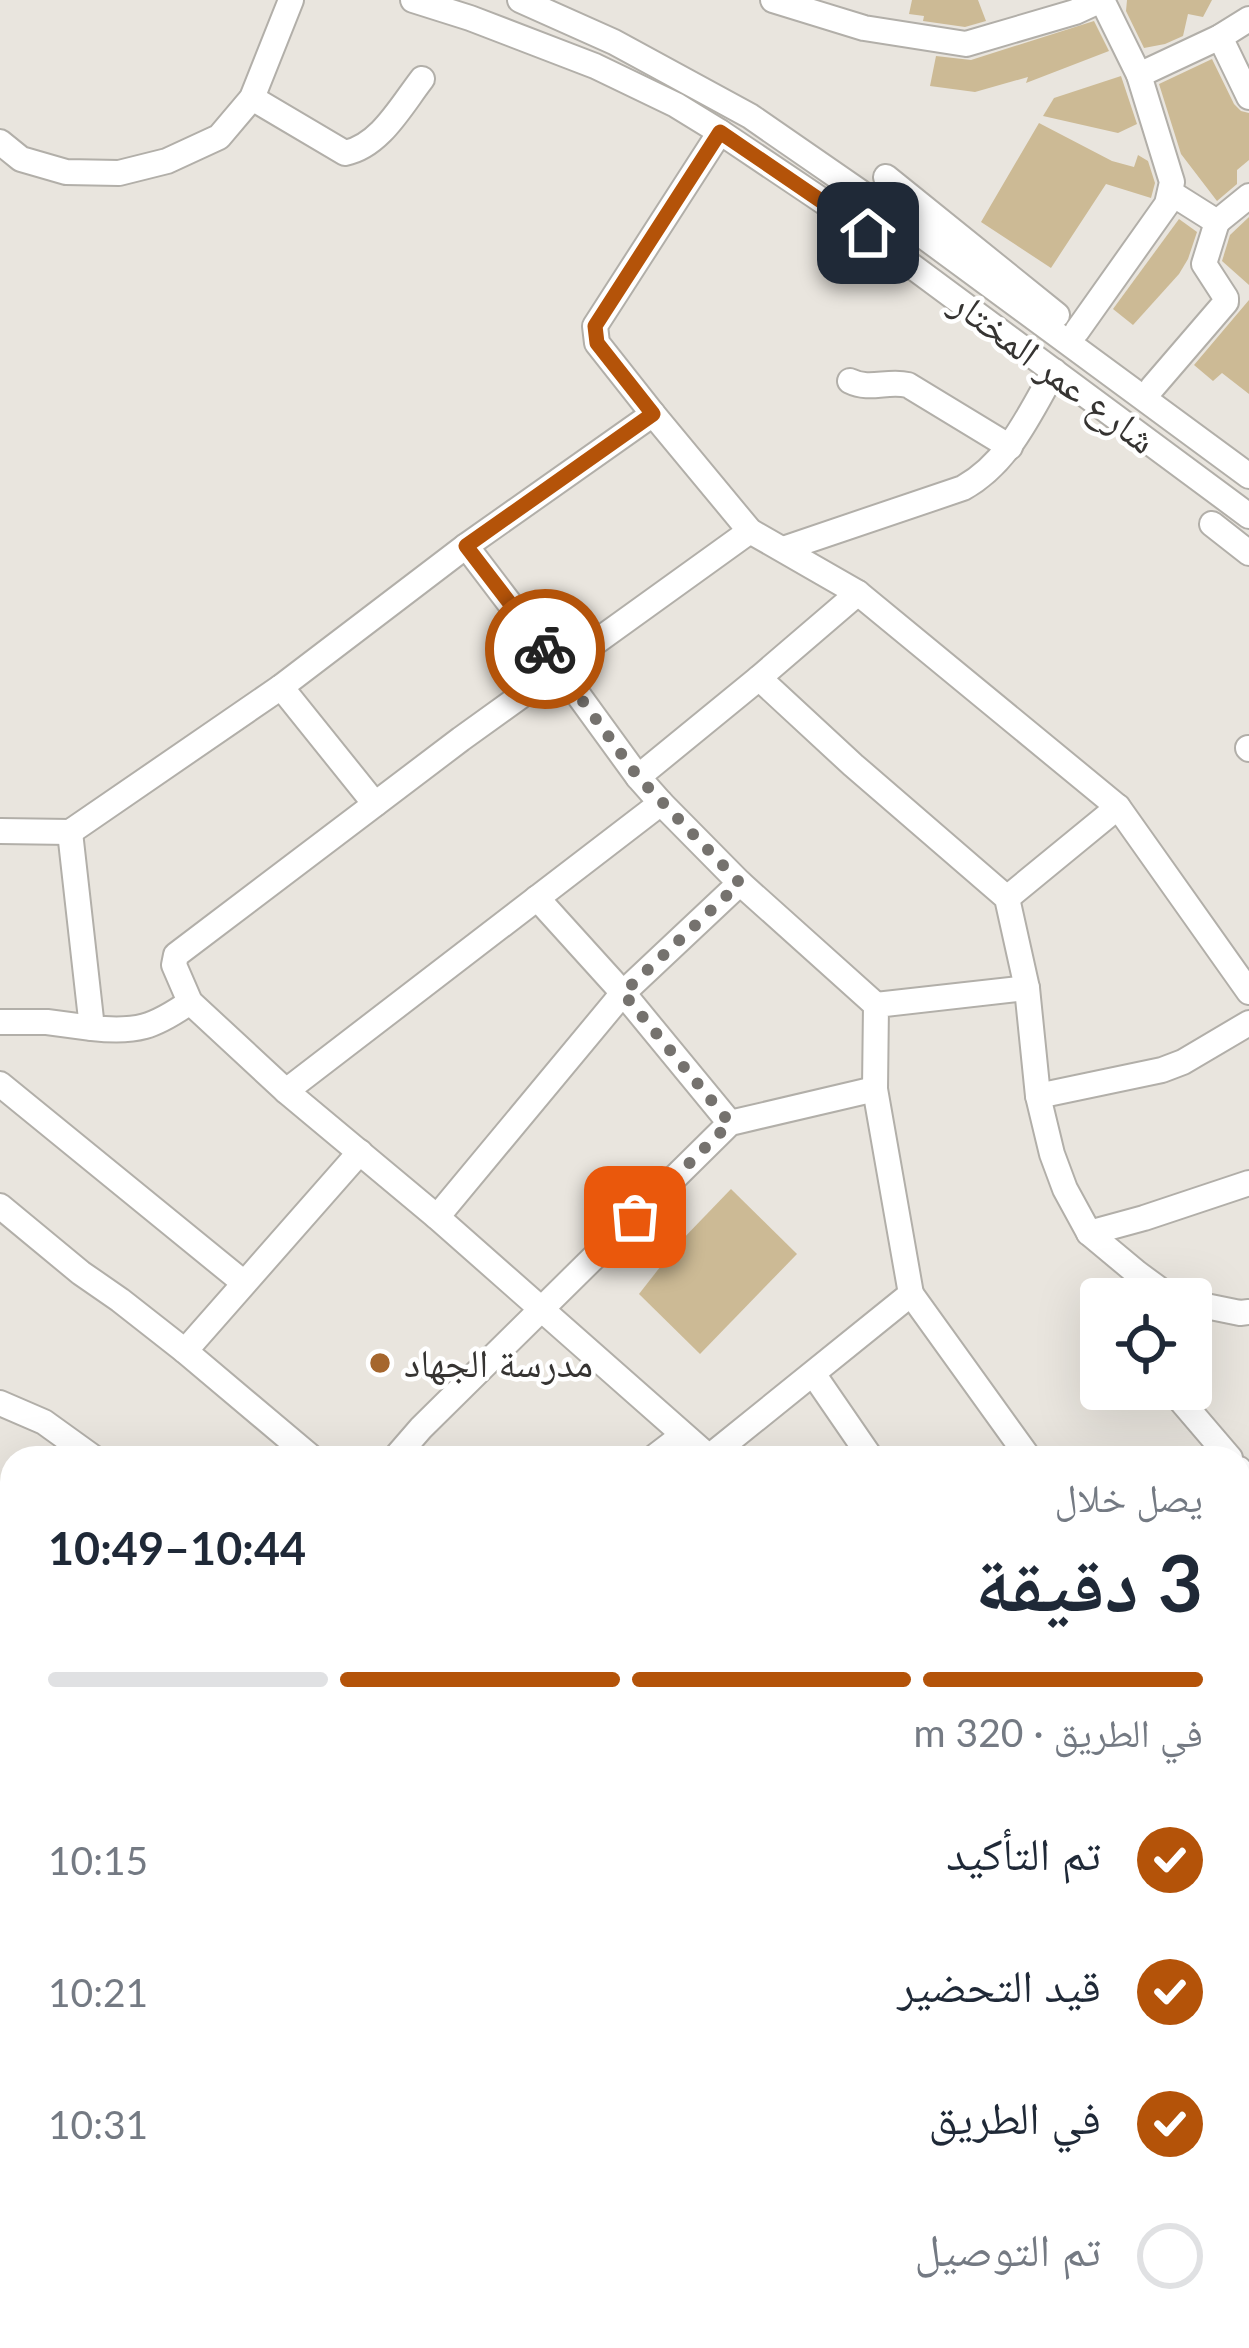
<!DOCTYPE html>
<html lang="ar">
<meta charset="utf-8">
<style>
body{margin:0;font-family:Lato,"Noto Naskh Arabic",sans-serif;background:#f2f2f3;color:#1f2937;direction:rtl;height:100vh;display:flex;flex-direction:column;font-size:45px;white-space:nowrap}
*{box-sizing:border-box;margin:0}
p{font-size:39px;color:#747a83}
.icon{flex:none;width:66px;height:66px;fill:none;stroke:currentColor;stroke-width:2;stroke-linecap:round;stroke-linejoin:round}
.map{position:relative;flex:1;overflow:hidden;direction:ltr}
.drawer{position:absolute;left:0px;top:1446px;width:1251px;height:903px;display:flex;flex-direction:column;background:#fff;border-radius:36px 36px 0 0;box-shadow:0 12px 48px #0002;direction:rtl}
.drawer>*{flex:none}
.fabs{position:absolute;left:1080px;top:1278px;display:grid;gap:24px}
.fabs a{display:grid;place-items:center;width:132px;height:132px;border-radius:12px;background:#fff;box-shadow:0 12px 48px #0002;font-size:60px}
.pin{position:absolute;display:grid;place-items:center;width:102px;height:102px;color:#fff;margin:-51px;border-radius:24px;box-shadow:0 6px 18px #0006}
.courier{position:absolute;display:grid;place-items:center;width:120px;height:120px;margin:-60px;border:9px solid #b45309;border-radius:50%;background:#fff;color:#222;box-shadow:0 3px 15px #0007}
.summary em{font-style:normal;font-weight:700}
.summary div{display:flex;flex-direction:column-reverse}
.summary{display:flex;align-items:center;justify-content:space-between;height:204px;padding:0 48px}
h1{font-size:78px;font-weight:700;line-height:90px}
.bar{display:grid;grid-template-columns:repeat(4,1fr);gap:18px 12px;align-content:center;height:144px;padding:0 48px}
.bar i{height:15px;border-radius:9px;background:#e0e1e3}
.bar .selected{background:#b45309}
.bar p{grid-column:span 4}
ol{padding:0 48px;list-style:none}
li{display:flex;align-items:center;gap:36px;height:132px}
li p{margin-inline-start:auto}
li .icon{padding:12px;border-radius:50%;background:#b45309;color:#fff;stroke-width:4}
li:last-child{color:#747a83}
li i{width:66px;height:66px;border:6px solid #e0e1e3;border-radius:50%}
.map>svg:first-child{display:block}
.building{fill:#ccba95}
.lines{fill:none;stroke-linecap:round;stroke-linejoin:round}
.minor-casing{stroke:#b2afa9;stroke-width:28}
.minor{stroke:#fff;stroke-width:24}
.done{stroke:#75726e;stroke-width:12;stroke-dasharray:0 21.6}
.route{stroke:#b45309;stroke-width:15}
.poi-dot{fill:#a5662d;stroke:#fff;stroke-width:4.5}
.labels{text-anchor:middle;stroke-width:9;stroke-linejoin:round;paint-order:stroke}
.street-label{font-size:39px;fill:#363432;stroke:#fff}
.poi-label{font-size:39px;fill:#363432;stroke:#fff;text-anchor:start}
</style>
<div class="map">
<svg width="1249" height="2348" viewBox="0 0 1249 2348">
<rect width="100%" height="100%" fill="#e9e5de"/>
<g class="building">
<path d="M912 0H978L986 21 965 27 923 21 924 16 909 14Z"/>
<path d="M1127 0H1212L1203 17 1188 14 1183 36 1165 44 1144 48 1126 11Z"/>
<path d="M1094 21 1109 51 1026 83 1028 77 975 92 930 86 936 56 971 60Z"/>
<path d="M1212 59 1234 104 1241 111 1249 113V160L1237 170V184L1217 201 1181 154 1159 84Z"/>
<path d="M1121 76 1137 124 1118 133 1043 116 1054 98Z"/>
<path d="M1039 123 1112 161 1134 167 1138 155 1148 161 1155 183 1151 198 1106 184 1051 268 981 222Z"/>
<path d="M1249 217V285L1222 261 1230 235Z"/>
<path d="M1179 219 1197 232 1188 259 1179 274 1133 325 1113 309Z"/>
<path d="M1249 300V394L1222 373 1213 381 1194 365Z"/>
<path d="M731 1189 797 1254 700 1354 639 1294 678 1244Z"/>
</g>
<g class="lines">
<defs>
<g id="minor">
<path d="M413 0 470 18 595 66 676 105 720 132 839 212 1249 516"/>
<path d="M520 0 614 42 750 116 915 230 1249 476"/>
<path d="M773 0 864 28 966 44 1075 12 1101 0"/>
<path d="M1220 37 1249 97"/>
<path d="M1139 75 1220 37 1249 19"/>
<path d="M252 98 345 153C380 146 401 106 422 79"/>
<path d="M0 142 21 159 66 172 119 173 167 161 219 137 252 98 291 0"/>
<path d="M886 177 1057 315"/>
<path d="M1171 193 1217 222 1249 196"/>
<path d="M1077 331 1167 204 1172 182 1139 75 1102 0"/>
<path d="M850 381C870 391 887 380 908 385L1010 447"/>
<path d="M1152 388 1226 302V298L1204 264 1217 222"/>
<path d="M653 414 597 343 595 326 720 132"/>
<path d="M1212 524 1249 553"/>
<path d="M750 531 461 739 176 955 174 965 190 1002 286 1091 437 1217 709 1457 911 1294 875 1089 876 1005 1027 988"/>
<path d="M466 546 558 667 638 777 661 803 740 883 876 1005"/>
<path d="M783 549 963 488C1008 463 1029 415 1054 371"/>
<path d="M858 593 759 678 853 765 1007 898 1027 988 1038 1096 1052 1154 1065 1189 1089 1233 1137 1273 1167 1295 1178 1299"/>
<path d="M281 687 375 804"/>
<path d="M1248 748 1249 749"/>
<path d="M638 777 759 678"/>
<path d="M0 831 70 832 281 687 466 546 653 414 750 531 858 593 1118 807 1249 992"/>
<path d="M70 832 92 1028C137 1033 154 1027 190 1002"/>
<path d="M537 898 623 993 730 1123"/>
<path d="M1007 898 1118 807"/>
<path d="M0 1022H47L92 1028"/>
<path d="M0 1084 244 1283"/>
<path d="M286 1091 661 803"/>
<path d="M1038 1096 1162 1070 1183 1062 1249 1023"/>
<path d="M0 1206 81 1273 120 1300 185 1351 360 1152"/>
<path d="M437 1217 623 993 740 883"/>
<path d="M1089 1233 1144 1218 1249 1183"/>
<path d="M911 1294 1029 1458"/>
<path d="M1191 1303 1240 1313 1249 1312"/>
<path d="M185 1351 312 1458"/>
<path d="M814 1375 871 1458"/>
<path d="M1171 1389 1230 1458"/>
<path d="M0 1403 44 1422 94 1458"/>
<path d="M395 1458 421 1428 730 1123 875 1089"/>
<path d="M653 1458 683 1435"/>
<path d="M1239 1469 1249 1485"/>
<path d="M1239 1524 1245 1520 1249 1510"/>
<path d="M0 1680 12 1683"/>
<path d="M0 1917 12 1885"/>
<path d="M0 1984 12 1985"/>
<path d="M0 2085 12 2086"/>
<path d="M0 2233H12"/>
<path d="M1239 2295 1249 2311"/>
<path d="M0 2304 12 2348"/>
<path d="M172 2337V2348"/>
<path d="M329 2337 330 2348"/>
<path d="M409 2348 410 2337"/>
<path d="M555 2348 557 2337"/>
<path d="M1204 2348 1220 2337"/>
</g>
</defs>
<use href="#minor" class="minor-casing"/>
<use href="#minor" class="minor"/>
</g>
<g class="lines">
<path class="done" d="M545 649 638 777 740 883 623 993 730 1123 635 1217"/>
<path class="route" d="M545 649 466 546 653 414 597 343 595 326 720 132 868 233"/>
</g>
<circle class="poi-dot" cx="380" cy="1363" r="12"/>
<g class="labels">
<g class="street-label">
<text transform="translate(1054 371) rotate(37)" y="14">شارع عمر المختار</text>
</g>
<g class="poi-label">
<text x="404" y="1377">مدرسة الجهاد</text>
</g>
</g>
</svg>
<div class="fabs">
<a><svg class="icon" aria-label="locate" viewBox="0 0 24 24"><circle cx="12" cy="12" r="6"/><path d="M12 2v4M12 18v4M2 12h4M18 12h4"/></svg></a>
</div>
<div class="pin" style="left:635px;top:1217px;background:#ea580c"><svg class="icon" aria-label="bag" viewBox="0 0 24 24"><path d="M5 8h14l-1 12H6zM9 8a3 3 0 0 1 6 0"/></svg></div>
<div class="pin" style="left:868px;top:233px;background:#1f2937"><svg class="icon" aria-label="home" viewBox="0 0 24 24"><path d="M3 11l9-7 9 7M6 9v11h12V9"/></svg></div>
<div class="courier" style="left:545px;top:649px"><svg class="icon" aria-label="bike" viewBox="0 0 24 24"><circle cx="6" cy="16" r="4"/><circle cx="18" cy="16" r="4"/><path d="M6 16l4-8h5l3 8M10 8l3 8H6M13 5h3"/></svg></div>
<section class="drawer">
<div class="summary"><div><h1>3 دقيقة</h1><p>يصل خلال</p></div><em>10:44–10:49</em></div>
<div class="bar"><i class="selected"></i><i class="selected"></i><i class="selected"></i><i></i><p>في الطريق · 320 m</p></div>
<ol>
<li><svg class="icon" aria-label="check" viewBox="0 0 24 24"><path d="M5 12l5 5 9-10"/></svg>تم التأكيد<p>10:15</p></li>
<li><svg class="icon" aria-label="check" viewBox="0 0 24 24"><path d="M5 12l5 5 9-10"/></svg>قيد التحضير<p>10:21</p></li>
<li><svg class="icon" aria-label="check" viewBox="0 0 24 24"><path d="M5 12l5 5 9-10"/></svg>في الطريق<p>10:31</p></li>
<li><i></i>تم التوصيل</li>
</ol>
</section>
</div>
